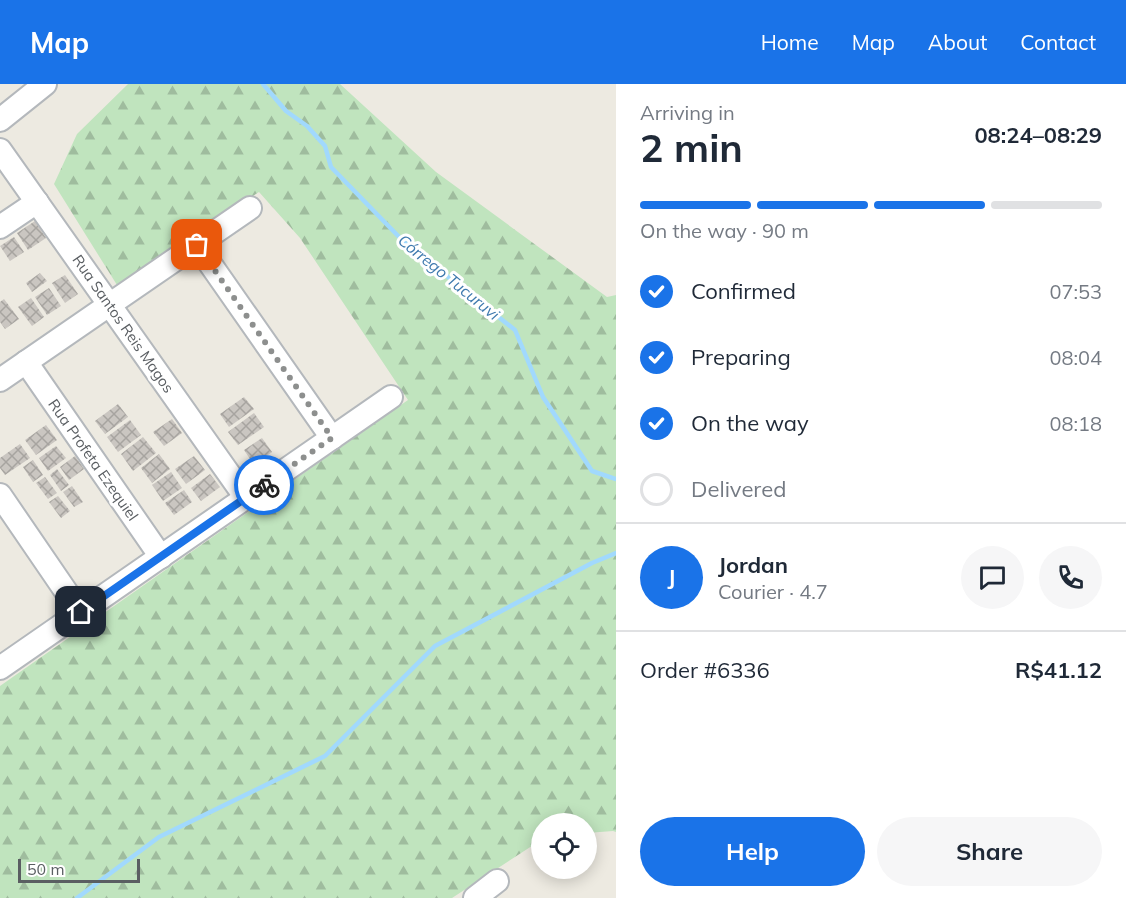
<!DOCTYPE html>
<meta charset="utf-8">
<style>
body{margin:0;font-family:Mulish,sans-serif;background:#f6f6f7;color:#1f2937;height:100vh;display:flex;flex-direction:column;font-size:22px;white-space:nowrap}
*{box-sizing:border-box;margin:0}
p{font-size:20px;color:#747a83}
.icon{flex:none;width:33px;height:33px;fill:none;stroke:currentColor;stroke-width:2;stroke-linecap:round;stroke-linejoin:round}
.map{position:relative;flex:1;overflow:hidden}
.side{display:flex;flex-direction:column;background:#fff;width:510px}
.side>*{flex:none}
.buttons{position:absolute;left:531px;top:729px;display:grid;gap:12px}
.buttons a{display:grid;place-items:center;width:66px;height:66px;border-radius:50%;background:#fff;box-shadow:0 3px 15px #0003;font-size:30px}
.scale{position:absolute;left:18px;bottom:15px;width:122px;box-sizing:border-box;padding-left:6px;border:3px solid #5a5e62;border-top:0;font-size:16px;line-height:21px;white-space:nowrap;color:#5a5e62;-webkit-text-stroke:4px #fff;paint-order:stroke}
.pin{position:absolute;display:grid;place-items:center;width:51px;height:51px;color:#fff;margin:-26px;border-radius:12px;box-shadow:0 3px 9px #0006}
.courier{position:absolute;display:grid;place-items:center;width:60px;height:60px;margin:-30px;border:4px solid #1a73e8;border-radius:50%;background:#fff;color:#222;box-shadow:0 2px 8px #0007}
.headline em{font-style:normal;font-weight:700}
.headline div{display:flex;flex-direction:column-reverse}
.headline{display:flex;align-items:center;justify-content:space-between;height:102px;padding:0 24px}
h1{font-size:39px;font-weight:700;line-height:45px}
.bar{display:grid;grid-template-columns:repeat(4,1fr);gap:9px 6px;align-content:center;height:72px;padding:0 24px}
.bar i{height:8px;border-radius:4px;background:#e0e1e3}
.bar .selected{background:#1a73e8}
.bar p{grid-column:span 4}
.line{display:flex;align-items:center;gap:15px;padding:0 24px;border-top:2px solid #e0e1e3}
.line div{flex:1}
.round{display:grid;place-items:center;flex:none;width:63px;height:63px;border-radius:32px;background:#f6f6f7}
ol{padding:0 24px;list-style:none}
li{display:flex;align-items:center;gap:18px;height:66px}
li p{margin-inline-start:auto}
li .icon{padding:6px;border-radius:50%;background:#1a73e8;color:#fff;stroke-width:4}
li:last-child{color:#747a83}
li i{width:33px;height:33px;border:3px solid #e0e1e3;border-radius:50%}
.primary-button{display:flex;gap:12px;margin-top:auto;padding:12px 24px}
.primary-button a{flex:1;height:69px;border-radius:36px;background:#1a73e8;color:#fff;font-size:24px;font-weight:700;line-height:69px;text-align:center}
.primary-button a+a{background:#f6f6f7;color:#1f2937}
header{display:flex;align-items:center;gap:36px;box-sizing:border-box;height:84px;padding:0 30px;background:#1a73e8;color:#fff}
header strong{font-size:28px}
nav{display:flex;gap:33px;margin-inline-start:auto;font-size:21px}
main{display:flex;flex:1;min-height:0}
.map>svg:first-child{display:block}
.forest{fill:url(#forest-firs)}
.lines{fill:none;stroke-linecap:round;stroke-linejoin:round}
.stream{stroke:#a1d9fd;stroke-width:4.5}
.building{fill:url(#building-cross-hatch)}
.minor-casing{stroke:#b4b8bc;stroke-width:26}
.minor{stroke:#fff;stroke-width:22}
.done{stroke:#8d8f8e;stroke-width:6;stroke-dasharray:0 10.8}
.route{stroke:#1a73e8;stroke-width:8}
.labels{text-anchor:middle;stroke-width:6;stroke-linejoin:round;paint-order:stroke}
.street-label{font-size:15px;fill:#5a5e62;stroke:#fff}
.water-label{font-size:16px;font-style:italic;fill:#3f7aae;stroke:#fff}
</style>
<header>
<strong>Map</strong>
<nav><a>Home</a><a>Map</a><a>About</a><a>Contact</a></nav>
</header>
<main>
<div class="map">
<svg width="616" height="814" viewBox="0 0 616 814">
<defs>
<pattern id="forest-firs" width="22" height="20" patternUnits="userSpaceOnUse" patternTransform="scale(1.5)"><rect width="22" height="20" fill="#c0e4be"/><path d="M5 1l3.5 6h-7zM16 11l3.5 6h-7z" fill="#9fbc9e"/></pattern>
<pattern id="building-cross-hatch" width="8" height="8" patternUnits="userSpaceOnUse" patternTransform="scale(1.5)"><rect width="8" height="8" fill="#cac6c1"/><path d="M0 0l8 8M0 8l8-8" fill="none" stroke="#a7a4a0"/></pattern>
</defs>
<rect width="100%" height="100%" fill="#edeae1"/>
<path class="forest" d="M128 0H340L436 88 607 213 616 211V748L613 747 587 749 586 740H542L541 756 452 814H0V602L408 316 300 154 259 108 117 201 54 100 77 50Z"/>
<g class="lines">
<g class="stream">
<path d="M263 0 286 27 307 42 325 62 331 83 404 158 515 246 543 313 592 387 616 395"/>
<path d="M77 814 159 753 325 672 435 562 592 479 616 469"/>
</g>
</g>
<g class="building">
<path d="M35 137 46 154 28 166 17 149Z"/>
<path d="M14 153 24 168 10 177 0 162Z"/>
<path d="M40 189 47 197 32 208 26 199Z"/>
<path d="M65 191 78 210 65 219 52 199Z"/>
<path d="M49 204 61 222 47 231 35 213Z"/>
<path d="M31 214 44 233 32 242 18 223Z"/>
<path d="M4 215 19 235 5 245 0 238V218Z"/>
<path d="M244 313 254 325 229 343 220 330Z"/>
<path d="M118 320 128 333 105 350 95 337Z"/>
<path d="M254 329 264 343 238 361 228 348Z"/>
<path d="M172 335 182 349 164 362 153 348Z"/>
<path d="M130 336 141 351 118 368 107 353Z"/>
<path d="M46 341 57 356 36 371 25 356Z"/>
<path d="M143 353 156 369 133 387 121 370Z"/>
<path d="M262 354 272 368 254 381 244 366Z"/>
<path d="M20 360 30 374 5 391 0 384V374Z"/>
<path d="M56 362 66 374 48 387 39 374Z"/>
<path d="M159 370 170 385 152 399 141 384Z"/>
<path d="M75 372 84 385 69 396 60 383Z"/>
<path d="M194 372 205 386 186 400 175 385Z"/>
<path d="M33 376 43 391 33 398 23 383Z"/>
<path d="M57 385 69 401 61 407 50 391Z"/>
<path d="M171 388 182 404 163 417 152 401Z"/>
<path d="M210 390 220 403 201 417 191 404Z"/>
<path d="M45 393 57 409 48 415 36 399Z"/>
<path d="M72 402 83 418 74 423 63 408Z"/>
<path d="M184 406 192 418 174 431 165 419Z"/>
<path d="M58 412 70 427 61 434 49 418Z"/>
</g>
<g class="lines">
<defs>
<g id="minor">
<path d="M0 36 45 0"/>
<path d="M0 66 246 414"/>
<path d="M0 143 37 118"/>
<path d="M197 161 332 354"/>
<path d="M26 278 161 473"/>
<path d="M0 296 250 124"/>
<path d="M0 411 80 528"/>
<path d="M0 584 391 313"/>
<path d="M475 814 497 797"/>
</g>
</defs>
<use href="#minor" class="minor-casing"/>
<use href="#minor" class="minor"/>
</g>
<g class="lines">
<path class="done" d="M197 161 332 354 264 401"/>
<path class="route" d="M81 528 264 401"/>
</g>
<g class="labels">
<g class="street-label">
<text transform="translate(123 240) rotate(55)" y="5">Rua Santos Reis Magos</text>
<text transform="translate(93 376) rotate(55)" y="5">Rua Profeta Ezequiel</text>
</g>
<g class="water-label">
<text transform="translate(449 193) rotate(39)" y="6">Córrego Tucuruvi</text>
</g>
</g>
</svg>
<div class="buttons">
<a><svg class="icon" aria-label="locate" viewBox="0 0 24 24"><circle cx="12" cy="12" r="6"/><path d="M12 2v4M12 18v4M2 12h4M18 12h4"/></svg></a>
</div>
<div class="scale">50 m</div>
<div class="pin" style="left:197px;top:161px;background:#ea580c"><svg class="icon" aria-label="bag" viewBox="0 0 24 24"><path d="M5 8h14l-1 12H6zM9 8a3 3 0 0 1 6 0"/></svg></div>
<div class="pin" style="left:81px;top:528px;background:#1f2937"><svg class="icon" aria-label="home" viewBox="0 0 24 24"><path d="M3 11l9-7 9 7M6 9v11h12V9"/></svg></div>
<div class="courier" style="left:264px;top:401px"><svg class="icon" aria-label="bike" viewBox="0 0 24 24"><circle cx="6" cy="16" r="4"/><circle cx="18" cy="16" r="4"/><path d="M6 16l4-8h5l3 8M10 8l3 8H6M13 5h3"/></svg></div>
</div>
<section class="side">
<div class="headline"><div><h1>2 min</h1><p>Arriving in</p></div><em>08:24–08:29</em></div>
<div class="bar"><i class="selected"></i><i class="selected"></i><i class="selected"></i><i></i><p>On the way · 90 m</p></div>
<ol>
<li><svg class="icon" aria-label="check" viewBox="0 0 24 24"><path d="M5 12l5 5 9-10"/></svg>Confirmed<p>07:53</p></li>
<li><svg class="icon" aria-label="check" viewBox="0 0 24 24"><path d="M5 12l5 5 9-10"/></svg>Preparing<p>08:04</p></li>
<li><svg class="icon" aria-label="check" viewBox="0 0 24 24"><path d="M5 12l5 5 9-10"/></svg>On the way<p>08:18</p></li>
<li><i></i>Delivered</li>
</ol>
<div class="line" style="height:108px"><b class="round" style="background:#1a73e8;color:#fff">J</b><div><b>Jordan</b><p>Courier · 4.7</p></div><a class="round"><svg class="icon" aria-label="chat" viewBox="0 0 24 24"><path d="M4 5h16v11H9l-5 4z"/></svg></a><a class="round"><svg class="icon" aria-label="phone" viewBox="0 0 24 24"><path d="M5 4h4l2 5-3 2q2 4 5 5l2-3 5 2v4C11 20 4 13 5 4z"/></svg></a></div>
<div class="line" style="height:78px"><div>Order #6336</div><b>R$41.12</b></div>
<div class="primary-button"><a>Help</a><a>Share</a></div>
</section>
</main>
